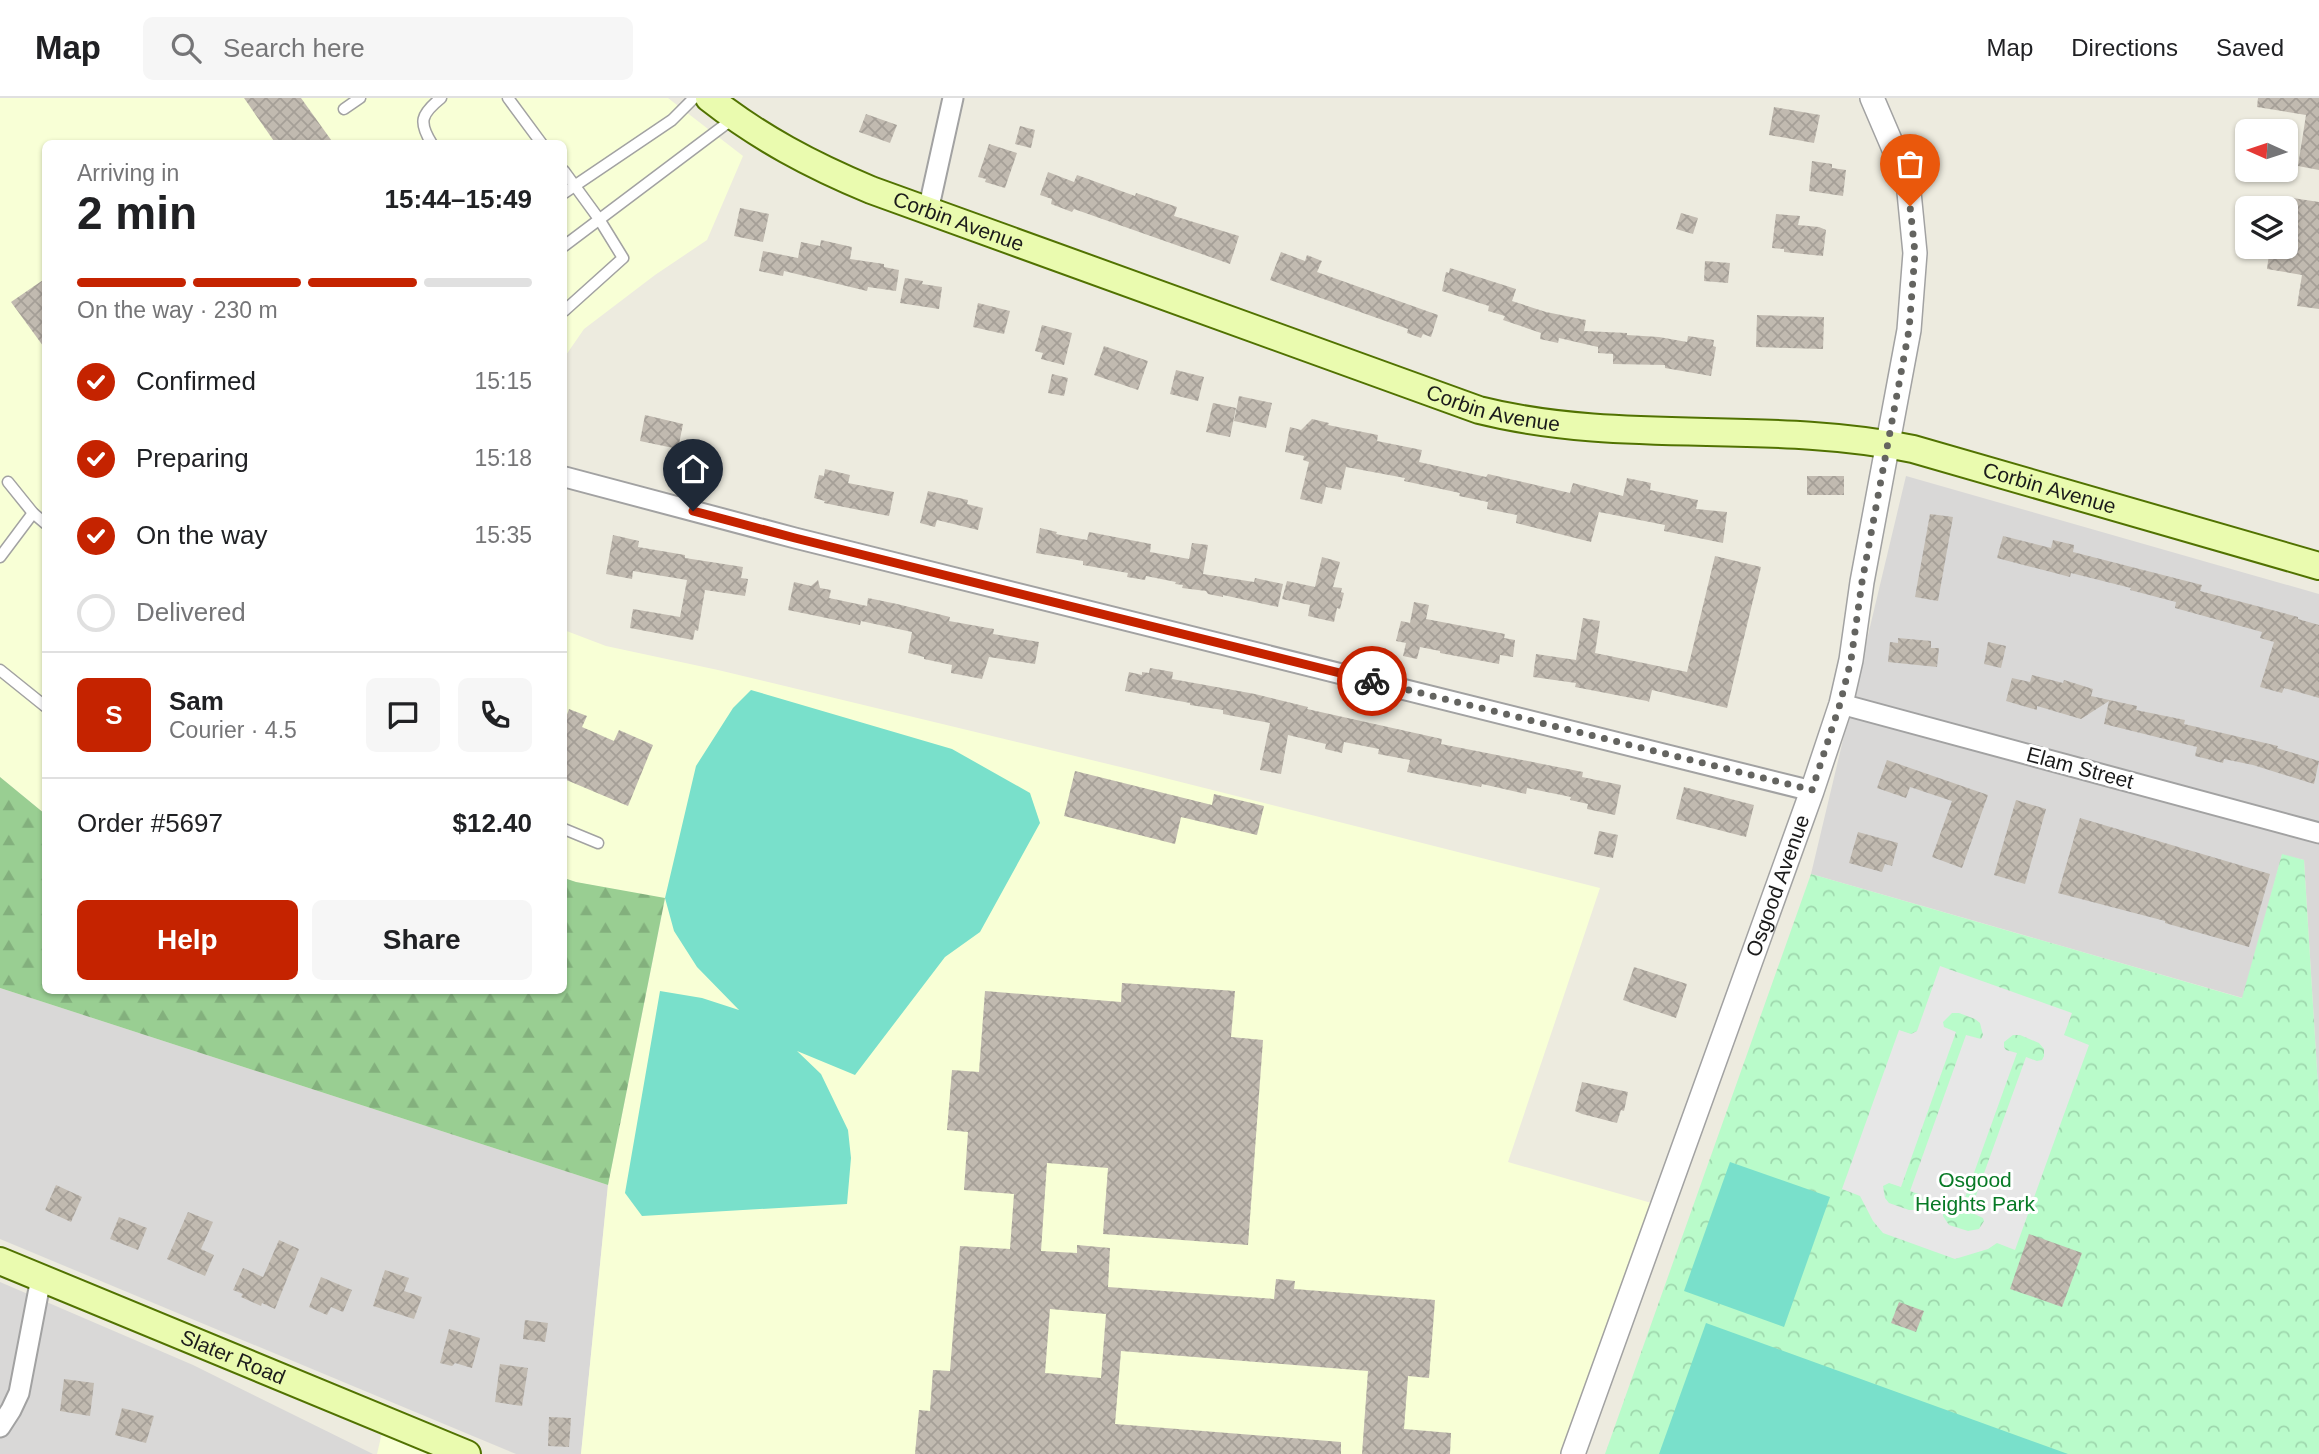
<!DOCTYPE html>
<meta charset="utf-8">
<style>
body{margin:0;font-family:Arial,sans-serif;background:#f6f6f6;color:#202124;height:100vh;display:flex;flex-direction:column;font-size:26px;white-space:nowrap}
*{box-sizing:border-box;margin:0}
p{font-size:23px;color:#757577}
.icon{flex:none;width:38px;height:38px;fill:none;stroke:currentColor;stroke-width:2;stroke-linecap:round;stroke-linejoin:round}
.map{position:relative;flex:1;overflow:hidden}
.panel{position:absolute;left:42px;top:42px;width:525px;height:854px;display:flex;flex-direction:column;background:#fff;border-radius:10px;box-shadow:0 2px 5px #0004}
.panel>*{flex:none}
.needle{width:46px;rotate:273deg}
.buttons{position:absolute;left:2235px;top:21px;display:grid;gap:14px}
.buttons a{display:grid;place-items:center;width:63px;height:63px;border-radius:10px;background:#fff;box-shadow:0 2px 5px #0004;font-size:35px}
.pin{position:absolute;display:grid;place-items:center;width:60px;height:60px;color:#fff;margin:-72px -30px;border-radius:50% 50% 50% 0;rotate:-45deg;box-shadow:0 0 7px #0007}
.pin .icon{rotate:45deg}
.courier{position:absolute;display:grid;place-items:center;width:70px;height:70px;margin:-35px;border:5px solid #c52300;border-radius:50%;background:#fff;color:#222;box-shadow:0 2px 9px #0007}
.headline em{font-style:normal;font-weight:700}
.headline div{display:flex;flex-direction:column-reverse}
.headline{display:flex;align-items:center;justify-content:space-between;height:119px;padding:0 35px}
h1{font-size:46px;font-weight:700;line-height:52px}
.bar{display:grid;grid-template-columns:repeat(4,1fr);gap:10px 7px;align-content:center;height:84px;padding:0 35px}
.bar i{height:9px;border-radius:5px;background:#e0e0e0}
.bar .current{background:#c52300}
.bar p{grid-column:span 4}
.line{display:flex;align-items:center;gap:18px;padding:0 35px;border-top:2px solid #e0e0e0}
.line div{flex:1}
.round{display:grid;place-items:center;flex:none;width:74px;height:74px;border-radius:10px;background:#f6f6f6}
ol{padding:0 35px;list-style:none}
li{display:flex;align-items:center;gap:21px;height:77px}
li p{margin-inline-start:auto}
li .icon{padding:7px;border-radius:50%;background:#c52300;color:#fff;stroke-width:4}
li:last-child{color:#757577}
li i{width:38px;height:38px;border:4px solid #e0e0e0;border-radius:50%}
.button{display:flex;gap:14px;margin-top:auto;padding:14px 35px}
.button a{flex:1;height:80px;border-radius:10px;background:#c52300;color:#fff;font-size:28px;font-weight:700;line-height:80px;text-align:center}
.button a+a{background:#f6f6f6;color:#202124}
header{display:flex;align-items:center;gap:42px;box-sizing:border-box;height:98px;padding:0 35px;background:#fff;border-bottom:2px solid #e0e0e0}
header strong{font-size:33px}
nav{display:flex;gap:38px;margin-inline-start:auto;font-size:24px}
.search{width:490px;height:63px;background:#f6f6f6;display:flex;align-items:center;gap:18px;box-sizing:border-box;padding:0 24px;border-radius:10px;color:#757577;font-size:26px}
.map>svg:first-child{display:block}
.residential{fill:#d9d8d7}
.education{fill:#f8ffd6}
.forest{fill:url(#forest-firs)}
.park{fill:url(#park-crowns)}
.pitch{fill:#79e0cb}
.parking{fill:#e7e7e7;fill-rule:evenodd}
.building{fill:url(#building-cross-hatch);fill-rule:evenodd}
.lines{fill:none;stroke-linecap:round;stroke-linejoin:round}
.service-casing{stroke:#a2a2a2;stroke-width:13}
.minor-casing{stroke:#a2a2a2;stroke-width:23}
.tertiary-casing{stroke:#a2a2a2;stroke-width:26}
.secondary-casing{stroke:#517201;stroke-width:30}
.service{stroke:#fff;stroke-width:10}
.minor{stroke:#fff;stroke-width:19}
.tertiary{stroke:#fff;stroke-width:23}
.secondary{stroke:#eafbaf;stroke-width:26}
.done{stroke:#646460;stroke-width:7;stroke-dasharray:0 12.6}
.route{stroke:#c52300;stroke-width:9}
.labels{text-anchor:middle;stroke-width:6;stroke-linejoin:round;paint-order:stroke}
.street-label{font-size:21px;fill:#1b1b1b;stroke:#fff}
.park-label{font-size:21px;fill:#087a26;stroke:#fff}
</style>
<header>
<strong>Map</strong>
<div class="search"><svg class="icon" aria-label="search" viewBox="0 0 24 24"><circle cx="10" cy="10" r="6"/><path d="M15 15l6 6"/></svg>Search here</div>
<nav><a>Map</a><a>Directions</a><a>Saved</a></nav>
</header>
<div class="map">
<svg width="2319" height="1356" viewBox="0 0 2319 1356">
<defs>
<pattern id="forest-firs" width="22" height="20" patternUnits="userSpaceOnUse" patternTransform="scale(1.75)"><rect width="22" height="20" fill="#99ce92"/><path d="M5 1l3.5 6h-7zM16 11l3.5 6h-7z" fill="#83b07d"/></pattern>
<pattern id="park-crowns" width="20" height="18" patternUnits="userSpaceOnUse" patternTransform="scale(1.75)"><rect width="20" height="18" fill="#b9fbca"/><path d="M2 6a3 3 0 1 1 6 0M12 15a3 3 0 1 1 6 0" fill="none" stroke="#9ed7ad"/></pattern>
<pattern id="building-cross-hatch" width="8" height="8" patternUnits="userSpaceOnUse" patternTransform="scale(1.75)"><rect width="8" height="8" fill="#c1bab0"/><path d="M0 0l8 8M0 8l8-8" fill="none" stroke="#a59f97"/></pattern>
</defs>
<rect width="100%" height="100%" fill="#edebdf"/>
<g class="residential">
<path d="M1906 378 2319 496V1005L2304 762 2282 757 2243 900 1811 776Z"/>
<path d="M0 890 608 1087 581 1356H516L0 1141Z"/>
<path d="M0 1184 193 1267 373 1356H0Z"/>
</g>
<g class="education">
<path d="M0 0H668L743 58 707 142 655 177 584 231 564 260V46H46L45 716 0 679Z"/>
<path d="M564 532 606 548 718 572 1137 673 1600 790 1508 1064 1662 1108 1573 1356H581L608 1087 665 801 575 784 564 780Z"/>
<path d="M385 1322 467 1356H377Z"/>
</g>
<path class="forest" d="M0 679 45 716 46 892H564V780L576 784 665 800 608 1087 0 890Z"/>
<path class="park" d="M2282 756 2304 762 2319 1005V1356H1605L1811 776 2242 900Z"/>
<g class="pitch">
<path d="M751 592 952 651 1030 695 1040 725 980 834 945 859 855 977 797 953 821 976 848 1032 851 1060 847 1106 642 1118 625 1095 660 893 702 900 739 912 697 869 674 833 665 800 696 668 733 610Z"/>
<path d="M1730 1064 1830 1099 1784 1229 1684 1193Z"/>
<path d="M1706 1225 2068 1356H1659Z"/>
</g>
<path class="parking" d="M1940 868 2072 915 2064 937 2089 947 2015 1152 1997 1145 1988 1151 1955 1161 1883 1135 1873 1123 1860 1098 1842 1091 1899 932 1911 936 1917 933ZM1952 915H1959L1975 921 1980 925 1983 937 1981 941 1966 937 1910 1093 1921 1097 1923 1103 1915 1112H1909L1889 1105 1885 1100 1883 1088 1889 1085 1901 1089 1956 934 1944 929 1943 924ZM2013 937H2020L2039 945 2044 951V958L2042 962 2037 963 2026 959 1970 1114 1983 1120 1984 1123 1979 1131 1968 1133 1949 1127 1943 1118V1111L1949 1107 1961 1111 2017 955 2006 952 2004 949V944Z"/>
<g class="building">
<path d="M244 0H301L334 46H276Z"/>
<path d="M2258 0H2319V72L2298 68 2306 17 2257 9Z"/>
<path d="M1774 9 1820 17 1814 45 1769 37Z"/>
<path d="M866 16 897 27 890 45 859 34Z"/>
<path d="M1020 28 1035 32 1031 50 1015 46Z"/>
<path d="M989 46 1017 55 1005 90 985 84 986 81 978 79Z"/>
<path d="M1812 63 1832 66V70L1846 72 1843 98 1809 93Z"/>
<path d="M1048 74 1074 84 1077 77 1135 98 1136 95 1177 109 1174 118 1239 138 1230 166 1074 111 1072 114 1051 106 1052 101 1040 97Z"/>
<path d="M2286 99 2319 104V211L2297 208 2302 177 2267 171 2270 149H2286Z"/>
<path d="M740 110 769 116 763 144 734 138Z"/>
<path d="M1681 115 1698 120 1693 136 1676 131Z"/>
<path d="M1776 116 1800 118 1798 127 1819 129 1826 132 1823 158 1784 154V151L1772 150Z"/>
<path d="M821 142 852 149 850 161 884 166V169L899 172 896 193 868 189 867 193 784 173 783 178 759 173 763 153 798 160 801 144 820 148Z"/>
<path d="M1281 154 1305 163 1307 157 1322 163 1317 174 1438 217 1431 239 1423 236 1421 240 1407 235 1408 231 1270 182Z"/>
<path d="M1705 163 1730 165 1728 185 1704 183Z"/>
<path d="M1450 170 1516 191 1512 203 1546 214 1586 222 1584 233 1627 235V237L1659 239 1687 244 1688 238 1714 242 1713 248 1716 249 1711 278 1665 270V267L1613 266V256L1598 255V249L1559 240 1558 245 1540 241 1541 235 1503 222 1505 218 1488 213 1489 208 1442 193 1446 174 1449 175Z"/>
<path d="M46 180V252L11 204Z"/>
<path d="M905 180 923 183 922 186 942 189 939 211 900 205Z"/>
<path d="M978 205 1010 213 1004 236 973 229Z"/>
<path d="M1757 217 1824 219 1823 251 1756 249Z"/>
<path d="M1042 227 1072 235 1064 267 1041 261 1043 255 1035 253Z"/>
<path d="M1104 248 1148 263 1138 292 1094 277Z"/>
<path d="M1176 272 1204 279 1198 303 1170 296Z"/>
<path d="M1052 276 1068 280 1064 298 1048 295Z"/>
<path d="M1239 298 1272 305 1266 330 1234 323Z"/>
<path d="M1213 305 1236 310 1230 339 1206 334Z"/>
<path d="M645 317 683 326 678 351 640 343Z"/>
<path d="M1312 321 1329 325 1328 327 1378 337 1377 343 1422 352 1419 364 1486 379 1488 376 1570 395 1573 385 1623 398 1627 380 1651 385 1650 392 1698 402 1696 411 1727 414 1723 445 1664 433 1665 427 1599 414 1591 444 1516 425 1517 417 1487 411 1488 404 1459 398 1460 395 1404 383 1405 380 1346 369 1341 392 1326 389 1322 406 1300 401 1309 364 1303 362 1304 358 1285 354 1290 329 1301 332Z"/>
<path d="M825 371 850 377 848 385 894 394 889 418 824 405 825 403 814 400 819 377 824 378Z"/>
<rect x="1807" y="378" width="37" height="19"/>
<path d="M928 393 968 402 967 406 983 410 978 432 937 422 935 429 920 425Z"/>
<path d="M1930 416 1953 419 1938 503 1915 499Z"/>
<path d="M1040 430 1057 434 1056 436 1087 442 1089 434 1151 446 1150 454 1189 461 1192 445 1208 447 1203 476 1254 484 1255 480 1283 486 1278 509 1223 497V499L1208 496 1206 493 1182 490 1183 487 1175 486 1176 484 1146 478 1145 482 1127 479 1128 475 1083 467V463L1036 455Z"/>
<path d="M613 437 639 443 638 449 685 457V460L743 469 741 480 748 481 745 498 705 492 698 533 695 532 693 542 630 530 633 511 680 519 687 482 633 473 632 481 606 476Z"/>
<path d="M2003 438 2051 450 2053 442 2074 447 2073 454 2202 487 2200 493 2298 519V521L2319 527V600L2284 590 2282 595 2260 589 2274 544 2260 540 2262 534 2175 510 2176 504 2130 492 2131 490 2071 475 2070 479 1997 460Z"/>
<path d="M1715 458 1761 469 1727 610 1652 592 1649 604 1647 603 1575 589 1576 585 1533 579 1536 556 1576 562 1583 520 1600 523 1595 555 1687 574Z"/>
<path d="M1322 459 1340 464 1333 489 1342 490 1341 494 1344 495 1340 511 1337 510 1334 524 1308 518 1310 507 1282 501 1287 483 1315 489Z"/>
<path d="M818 482 820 490 831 492 829 500 867 508 868 500 897 506 950 519 949 523 994 531 993 536 1039 544 1035 566 989 559 982 581 951 575 952 567 924 561V559L908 555 912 534 861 523 860 527 788 512 794 484 811 488Z"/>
<path d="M1414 504 1429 507 1426 521 1505 536 1504 540 1515 542 1513 559 1500 557 1499 566 1440 555V553L1420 549 1417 561 1403 558 1406 545 1396 543 1401 523 1410 525Z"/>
<path d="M1898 540 1931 543V550H1939L1937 569 1888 564 1890 544 1898 545Z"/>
<path d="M1988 544 2006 548 2001 570 1984 566Z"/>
<path d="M1150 570 1173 574 1172 581 1255 596 1308 609 1307 611 1442 641 1441 646 1583 674 1582 679 1621 687 1615 717 1587 711 1588 706 1570 702 1571 699 1527 690 1526 696 1482 686 1481 689 1407 674 1410 662 1378 656 1379 651 1344 644 1342 655 1325 651 1326 646 1288 637 1281 676 1260 672 1270 625 1223 616V612L1190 607V605L1125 593 1129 574 1142 577V574L1149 575Z"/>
<path d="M2032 577 2063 585 2064 582 2093 591 2091 598 2137 608 2136 612 2185 622 2184 626 2278 648 2277 650 2319 663 2314 686 2253 667 2224 661 2223 665 2195 658 2197 649 2104 626 2109 603 2081 621 2037 608V612L2006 603 2012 580 2030 584Z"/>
<path d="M569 611 587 618 582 629 614 643 619 632 653 647 628 708 564 681V625Z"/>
<path d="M1887 662 1988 697 1962 770 1932 759 1952 703 1910 689 1906 700 1877 690Z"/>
<path d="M1075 673 1212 707 1214 696 1264 708 1257 737 1181 719 1175 746 1064 718Z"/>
<path d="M1684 689 1754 707 1746 739 1676 721Z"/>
<path d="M2016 702 2046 711 2025 786 1994 777Z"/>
<path d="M2080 720 2270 776 2249 849 2165 825V823L2058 795Z"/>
<path d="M1599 733 1618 737 1613 760 1594 756Z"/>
<path d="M1858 734 1898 745 1892 768 1885 766 1882 774 1849 765Z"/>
<path d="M1634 869 1687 886 1676 920 1623 902Z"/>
<path d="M1122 885 1235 893 1231 939 1263 942 1248 1147 1103 1136 1108 1070 1047 1065 1041 1153 1077 1155V1147L1110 1150 1108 1189 1274 1201 1276 1181 1295 1183 1294 1191 1435 1202 1429 1280 1408 1278 1404 1331 1451 1335 1450 1356H1362L1368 1273 1121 1253 1115 1326 1341 1344V1356H915L919 1312 930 1313 933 1272 950 1273 960 1148 1010 1151 1014 1096 964 1092 968 1034 947 1032 952 972 979 974 985 893 1121 904ZM1050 1211 1106 1216 1101 1280 1045 1275Z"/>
<path d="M1582 984 1628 994 1624 1013 1621 1012 1617 1025 1582 1016 1575 1013Z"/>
<path d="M56 1087 82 1099 71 1124 45 1112Z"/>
<path d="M188 1114 213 1124 201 1151 214 1157 205 1178 167 1161Z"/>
<path d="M119 1119 147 1130 138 1152 110 1141Z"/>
<path d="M2029 1136 2082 1155 2062 1209 2010 1191Z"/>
<path d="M279 1142 299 1151 275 1211 262 1205 261 1208 241 1199 243 1196 233 1192 243 1170 263 1179Z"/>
<path d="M385 1172 409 1180 404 1193 422 1199 414 1221 373 1208Z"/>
<path d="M321 1179 352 1192 343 1214 331 1209 327 1217 309 1209Z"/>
<path d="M1899 1204 1924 1213 1916 1234 1891 1225Z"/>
<path d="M525 1222 548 1225 545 1244 523 1241Z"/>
<path d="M449 1231 480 1240 472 1270 455 1265 452 1268 440 1265Z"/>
<path d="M500 1266 528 1270 522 1308 495 1304Z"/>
<path d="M64 1281 94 1285 90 1318 60 1313Z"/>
<path d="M122 1310 154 1318 146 1345 115 1337Z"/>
<path d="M549 1319 571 1320 569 1349 548 1348Z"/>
</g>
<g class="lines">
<defs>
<g id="service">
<path d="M508 0 542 46"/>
<path d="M344 11 360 0"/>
<path d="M432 46C418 24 421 16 441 0"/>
<path d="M564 73 599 121 623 160 564 213"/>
<path d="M564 95 672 22 694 0"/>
<path d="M564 148 734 20"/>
<path d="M8 384 33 415 46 426"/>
<path d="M0 459 33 415"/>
<path d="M0 572 46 609"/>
<path d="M564 731 598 745"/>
</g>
<g id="minor">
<path d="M928 113 953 0"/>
<path d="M565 379 795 440 1812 693"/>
<path d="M1841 606 2319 735"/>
<path d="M0 1329 11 1312 19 1295 41 1180"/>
</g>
<g id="tertiary">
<path id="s1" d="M1573 1356 1812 693 1841 606 1851 562 1862 484 1909 232 1915 155 1908 84 1872 0"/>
</g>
<g id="secondary">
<path id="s2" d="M709 0C760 40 811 67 871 92L1479 312C1622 348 1770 321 1913 351L2319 468"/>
<path id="s3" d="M0 1163 467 1356"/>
</g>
</defs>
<use href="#service" class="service-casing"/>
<use href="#minor" class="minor-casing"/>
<use href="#tertiary" class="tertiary-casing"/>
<use href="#secondary" class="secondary-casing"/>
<use href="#service" class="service"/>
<use href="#minor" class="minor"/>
<use href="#tertiary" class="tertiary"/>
<use href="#secondary" class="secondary"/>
</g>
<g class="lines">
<path class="done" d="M1372 583 1812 692 1840 606 1851 562 1862 484 1909 232 1915 155 1910 108"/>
<path class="route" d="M693 413 795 440 1372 583"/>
</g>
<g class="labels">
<g class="street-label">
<text dy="7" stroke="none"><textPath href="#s2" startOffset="280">Corbin Avenue</textPath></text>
<text dy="7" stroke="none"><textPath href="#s2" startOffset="847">Corbin Avenue</textPath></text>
<text dy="7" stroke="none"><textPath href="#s2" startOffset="1412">Corbin Avenue</textPath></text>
<text transform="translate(2080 670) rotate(15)" y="7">Elam Street</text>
<text dy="7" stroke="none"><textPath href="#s1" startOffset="604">Osgood Avenue</textPath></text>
<text dy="7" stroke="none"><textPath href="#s3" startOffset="252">Slater Road</textPath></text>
</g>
<g class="park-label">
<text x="1975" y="1089">Osgood<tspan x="1975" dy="24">Heights Park</tspan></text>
</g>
</g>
</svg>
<div class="buttons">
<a><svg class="needle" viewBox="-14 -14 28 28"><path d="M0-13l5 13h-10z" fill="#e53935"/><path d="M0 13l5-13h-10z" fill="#757577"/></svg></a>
<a><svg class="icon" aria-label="layers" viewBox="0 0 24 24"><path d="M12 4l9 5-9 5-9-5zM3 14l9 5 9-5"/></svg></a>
</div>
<div class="pin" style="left:1910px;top:108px;background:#ea580c"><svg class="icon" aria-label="bag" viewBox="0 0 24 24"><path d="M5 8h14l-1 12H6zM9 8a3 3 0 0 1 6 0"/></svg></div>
<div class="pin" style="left:693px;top:413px;background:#1f2937"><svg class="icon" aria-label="home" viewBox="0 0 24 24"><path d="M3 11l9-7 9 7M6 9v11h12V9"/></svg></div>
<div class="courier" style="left:1372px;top:583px"><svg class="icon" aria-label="bike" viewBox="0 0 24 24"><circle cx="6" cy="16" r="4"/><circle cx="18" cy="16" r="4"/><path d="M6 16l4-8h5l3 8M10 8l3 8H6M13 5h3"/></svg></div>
<section class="panel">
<div class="headline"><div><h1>2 min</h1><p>Arriving in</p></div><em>15:44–15:49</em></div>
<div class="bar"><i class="current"></i><i class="current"></i><i class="current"></i><i></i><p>On the way · 230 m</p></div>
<ol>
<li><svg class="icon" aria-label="check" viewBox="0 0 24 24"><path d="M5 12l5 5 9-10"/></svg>Confirmed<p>15:15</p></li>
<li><svg class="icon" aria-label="check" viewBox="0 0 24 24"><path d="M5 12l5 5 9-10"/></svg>Preparing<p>15:18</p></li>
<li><svg class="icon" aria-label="check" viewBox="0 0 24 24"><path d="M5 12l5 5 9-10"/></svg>On the way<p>15:35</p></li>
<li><i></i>Delivered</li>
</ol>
<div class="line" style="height:126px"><b class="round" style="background:#c52300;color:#fff">S</b><div><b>Sam</b><p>Courier · 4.5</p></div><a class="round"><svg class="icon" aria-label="chat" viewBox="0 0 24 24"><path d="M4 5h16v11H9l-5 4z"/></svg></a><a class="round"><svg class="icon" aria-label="phone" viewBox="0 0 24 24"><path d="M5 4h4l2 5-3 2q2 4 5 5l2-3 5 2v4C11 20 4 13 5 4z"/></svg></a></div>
<div class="line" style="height:91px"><div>Order #5697</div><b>$12.40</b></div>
<div class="button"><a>Help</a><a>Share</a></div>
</section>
</div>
